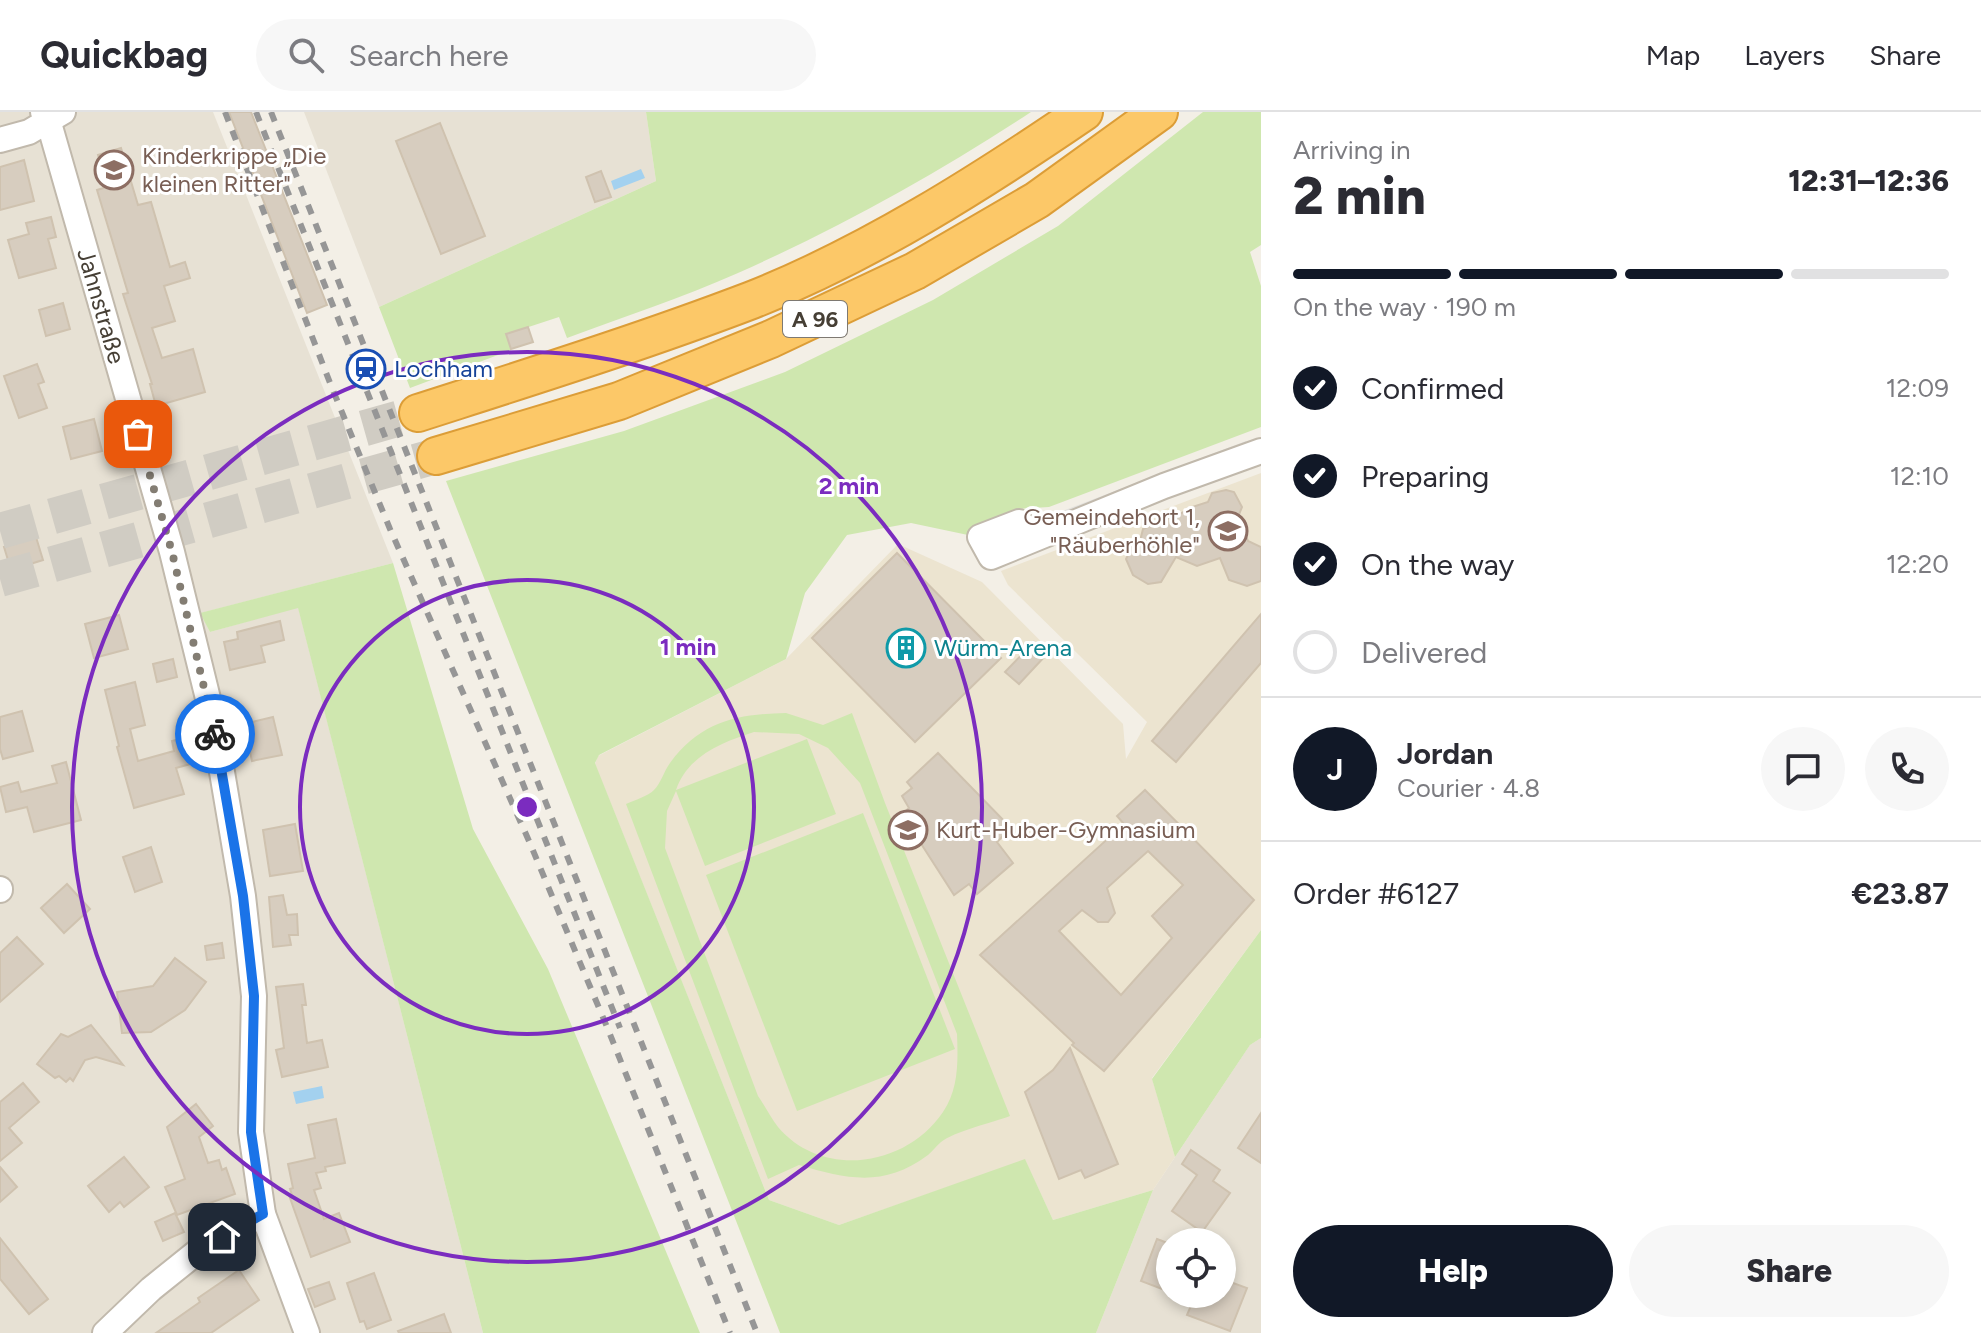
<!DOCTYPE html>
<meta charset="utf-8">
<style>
body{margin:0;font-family:Figtree,sans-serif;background:#f7f7f7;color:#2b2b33;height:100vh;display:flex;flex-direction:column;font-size:30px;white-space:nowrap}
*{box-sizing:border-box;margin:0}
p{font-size:26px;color:#7c7c81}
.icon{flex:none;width:44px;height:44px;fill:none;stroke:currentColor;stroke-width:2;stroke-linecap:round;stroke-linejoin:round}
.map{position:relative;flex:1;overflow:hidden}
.drawer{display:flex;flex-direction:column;background:#fff;width:720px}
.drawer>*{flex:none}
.buttons{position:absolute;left:1156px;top:1116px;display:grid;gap:16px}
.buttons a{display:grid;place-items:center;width:80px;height:80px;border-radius:50%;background:#fff;box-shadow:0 4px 12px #0003;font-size:40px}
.pin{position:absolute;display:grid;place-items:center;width:68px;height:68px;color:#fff;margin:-34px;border-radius:16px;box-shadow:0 4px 12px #0006}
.courier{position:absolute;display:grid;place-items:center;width:80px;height:80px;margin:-40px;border:6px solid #1a73e8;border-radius:50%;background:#fff;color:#222;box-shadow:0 2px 10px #0007}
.overview em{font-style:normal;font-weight:800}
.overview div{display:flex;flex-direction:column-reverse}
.overview{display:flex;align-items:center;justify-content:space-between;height:136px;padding:0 32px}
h1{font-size:52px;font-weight:800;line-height:60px}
.bar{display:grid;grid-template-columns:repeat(4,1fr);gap:12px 8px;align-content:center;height:96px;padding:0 32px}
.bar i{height:10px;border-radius:6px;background:#e1e1e2}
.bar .on{background:#111827}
.bar p{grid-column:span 4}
.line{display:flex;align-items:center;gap:20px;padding:0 32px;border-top:2px solid #e1e1e2}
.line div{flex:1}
.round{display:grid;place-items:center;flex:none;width:84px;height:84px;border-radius:42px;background:#f7f7f7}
ol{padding:0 32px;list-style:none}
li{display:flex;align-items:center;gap:24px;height:88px}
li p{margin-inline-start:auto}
li .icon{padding:8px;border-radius:50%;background:#111827;color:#fff;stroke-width:4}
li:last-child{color:#7c7c81}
li i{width:44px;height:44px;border:4px solid #e1e1e2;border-radius:50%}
.action{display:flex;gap:16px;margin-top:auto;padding:16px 32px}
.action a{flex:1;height:92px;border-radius:48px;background:#111827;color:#fff;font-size:32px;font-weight:800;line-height:92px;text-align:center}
.action a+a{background:#f7f7f7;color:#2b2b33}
header{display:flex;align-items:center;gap:48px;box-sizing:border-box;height:112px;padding:0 40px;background:#fff;border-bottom:2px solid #e1e1e2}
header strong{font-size:38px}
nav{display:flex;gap:44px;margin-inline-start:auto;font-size:28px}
.search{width:560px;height:72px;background:#f7f7f7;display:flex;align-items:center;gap:20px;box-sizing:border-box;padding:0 28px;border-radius:44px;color:#7c7c81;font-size:30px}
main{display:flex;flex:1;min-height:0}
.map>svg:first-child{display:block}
.residential{fill:#e7e1d4;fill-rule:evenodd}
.education{fill:#ece4d0}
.green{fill:#cfe7af;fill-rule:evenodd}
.parking{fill:#e4e2de}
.water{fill:#a3d1ef}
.building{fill:#d7cdbf;stroke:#cfc2af;stroke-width:2;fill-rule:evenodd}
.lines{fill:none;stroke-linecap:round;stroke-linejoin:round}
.highway-tunnel{stroke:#d0ccc3;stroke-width:36;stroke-dasharray:36 18;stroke-linecap:butt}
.minor-casing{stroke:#c1b9ac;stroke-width:28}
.highway-casing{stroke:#dc9d37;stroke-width:40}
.minor{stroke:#fff;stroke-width:24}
.highway{stroke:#fcc868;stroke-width:36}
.rail{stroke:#969696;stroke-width:6;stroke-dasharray:10 10;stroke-linecap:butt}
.done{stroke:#837d73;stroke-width:8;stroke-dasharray:0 14.4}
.route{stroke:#1a73e8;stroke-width:10}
.ring{fill:none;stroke:#7b2cbf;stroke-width:4}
.labels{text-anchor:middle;stroke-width:6;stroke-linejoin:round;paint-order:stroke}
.shield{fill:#fff;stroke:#7e7972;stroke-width:2}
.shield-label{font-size:22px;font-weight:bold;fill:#463f35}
.education-label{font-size:24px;fill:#785e54;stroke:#fff;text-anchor:start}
.street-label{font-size:24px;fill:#463f35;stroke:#fff}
.transit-label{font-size:24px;fill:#164399;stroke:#fff;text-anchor:start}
.culture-label{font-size:24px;fill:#0d838f;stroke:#fff;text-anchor:start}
.centre{fill:#7b2cbf;stroke:#fff;stroke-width:4}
.ring-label{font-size:24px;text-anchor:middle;font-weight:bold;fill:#7b2cbf;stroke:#fff;stroke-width:6;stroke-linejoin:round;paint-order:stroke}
</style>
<header>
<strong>Quickbag</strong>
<div class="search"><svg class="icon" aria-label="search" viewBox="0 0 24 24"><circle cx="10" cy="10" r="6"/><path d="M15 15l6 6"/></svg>Search here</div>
<nav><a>Map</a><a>Layers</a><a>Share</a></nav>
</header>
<main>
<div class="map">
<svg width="1261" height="1221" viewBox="0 0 1261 1221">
<rect width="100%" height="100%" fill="#f3efe6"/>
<g class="residential">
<path d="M0 0H213L393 451 201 501 210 520 298 495 483 1221H0Z"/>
<path d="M304 0H646L656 69 379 195Z"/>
<path d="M1261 926V1221H1096L1153 1078 1250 933ZM1170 1130H1222V1182H1170Z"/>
</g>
<path class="education" d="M1261 361V818L1152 966 1175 1045 1153 1078 1053 1108 1025 1048 839 1113 769 1088 595 652 598 644 786 547 898 432 982 470 1123 612 1126 647 1147 610 1008 473 1001 459Z"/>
<g class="green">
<path d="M646 0H1031C939 61 839 116 738 161 682 186 623 205 567 226L559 205 507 222 511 238 410 276 379 195 656 69Z"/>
<path d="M1203 0H1261V133L1250 140 1261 174V315L1049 395 1016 397 968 423 911 411 847 423 805 481 786 547 599 643 595 651 769 1088 839 1113 1025 1047 1053 1108 1153 1078 1096 1221H780L446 369 624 319 785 260 933 188 1058 114Z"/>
<path d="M393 451 473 717 548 857 700 1221H483L298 496 210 520 200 501Z"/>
<path d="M786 601 823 613 852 601 885 691 1010 1004C994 1010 953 1020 941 1030 936 1034 933 1039 928 1043 884 1076 847 1067 799 1053L768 1067 626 692C635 688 648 684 654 678 661 671 664 659 670 651 701 609 738 602 786 601ZM754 620 799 622 828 636 860 671 957 922C958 948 959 977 943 1000 907 1054 823 1068 778 1015 771 1006 765 994 758 984L665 736 667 699 676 679 705 754 836 702 807 627 676 678C688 643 723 630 754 620Z"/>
<path d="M863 701 955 937 797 999 706 763Z"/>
<path d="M1261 818V926L1250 933 1175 1045 1152 967Z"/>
</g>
<path class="parking" d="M1246 329 1247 334 1054 408 1052 403Z"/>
<g class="water">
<path d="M641 57 645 66 614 78 611 69Z"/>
<path d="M322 974 324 986 296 992 293 980Z"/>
</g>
<g class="building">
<path d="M229 0H251L327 193 307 201Z"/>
<path d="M440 11 485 124 441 142 396 29Z"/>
<path d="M121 36 138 93 151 90 170 155 185 150 190 166 164 174 175 209 152 216 162 246 193 237 205 280 156 294 150 272H152L123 182 128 181 97 78 107 75 98 43Z"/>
<path d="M24 48 34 89 0 98V55Z"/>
<path d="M601 59 611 85 595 90 586 65Z"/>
<path d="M51 105 56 125 48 127 56 156 19 166 8 128 29 122 26 111Z"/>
<path d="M63 191 70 217 46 224 39 198Z"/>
<path d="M528 215 533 230 511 237 506 222Z"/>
<path d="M37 252 44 270 38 272 47 296 19 306 4 264Z"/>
<path d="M94 307 102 339 71 347 63 315Z"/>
<path d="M1226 378 1234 380 1242 395 1238 405 1248 429 1261 435V469L1247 474 1229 468 1220 446 1197 454 1176 445 1161 470 1148 472 1133 463 1126 447 1133 433 1140 429 1143 417 1184 400 1186 397 1208 390 1212 381Z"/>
<path d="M36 425 43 448 11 458 4 435Z"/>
<path d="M897 441 1001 546 915 630 812 526Z"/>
<path d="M1261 502V551L1176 650 1152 629Z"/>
<path d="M119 503 128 537 94 546 85 512Z"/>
<path d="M280 509 284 528 261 534 265 550 230 558 224 530 238 527 237 520Z"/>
<path d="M1034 530 1047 542 1019 572 1005 560Z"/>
<path d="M173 547 177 565 157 570 153 552Z"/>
<path d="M135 570 145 613 130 617 138 649 174 639 172 629 188 625 194 651 176 656 184 682 134 696 117 635 119 634 105 578Z"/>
<path d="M22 599 33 639 3 647 0 637V605Z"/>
<path d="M273 605 282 643 252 649 244 612Z"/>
<path d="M938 641 1011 716 997 730 1013 751 977 782 969 772 954 783 902 702 909 696 902 684 912 676 907 670Z"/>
<path d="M66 650 81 708 34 720 27 695 6 700 0 675 18 670 21 680 57 671 52 654Z"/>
<path d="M1145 678 1254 788 1104 959 1072 933 1074 931 980 843 1124 712 1117 704ZM1148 739 1183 773 1152 804 1172 826 1121 883 1059 819 1082 798 1098 810H1108L1115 801 1107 776Z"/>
<path d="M295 712 303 759 270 764 263 718Z"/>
<path d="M151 735 162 770 135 780 123 745Z"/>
<path d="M67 772 90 797 64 821 41 796Z"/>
<path d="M283 783 287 803 297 802 298 823H289L291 833 273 835 269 785Z"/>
<path d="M17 825 43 852 0 890V841Z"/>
<path d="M222 831 224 846 207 848 205 834Z"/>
<path d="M175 846 206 870 185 898 151 920 122 921 117 880 153 874Z"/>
<path d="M303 872 306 893H302L307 931 322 928 328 955 282 965 276 938 284 936 276 875Z"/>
<path d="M91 913 123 953 96 945 85 948 73 969 70 966 66 970 59 964 55 966 37 952 61 922 68 925Z"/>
<path d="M1070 936 1118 1052 1085 1066 1081 1058 1059 1067 1025 980 1053 958Z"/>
<path d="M23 971 39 990 9 1016 22 1031 0 1049V990Z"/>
<path d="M196 992 213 1014 199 1025 208 1051 219 1048 222 1058 226 1056 235 1082 177 1103 165 1075 185 1067 167 1015Z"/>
<path d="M1261 1001V1051L1238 1036Z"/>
<path d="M336 1007 345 1051 325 1055 326 1059 316 1061 321 1076 314 1078 324 1107 339 1101 350 1130 311 1145 290 1086H293L290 1077 293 1076 288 1052 315 1046 308 1013Z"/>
<path d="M1191 1038 1220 1058 1213 1069 1230 1081 1202 1120 1172 1099 1197 1063 1182 1052Z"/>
<path d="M124 1045 149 1075 124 1095 120 1090 109 1100 88 1074Z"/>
<path d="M0 1055 17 1075 0 1090Z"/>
<path d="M175 1101 184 1120 163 1129 155 1110Z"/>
<path d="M0 1126 48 1187 29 1202 0 1167Z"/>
<path d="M1157 1127 1170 1132V1180L1141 1169Z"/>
<path d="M239 1158 259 1188 211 1221H156L200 1190 198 1186Z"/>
<path d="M374 1161 391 1208 367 1217 364 1209 360 1210 347 1171Z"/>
<path d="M1222 1167 1247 1176 1230 1219 1187 1203 1196 1182H1222Z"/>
<path d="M329 1170 335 1187 315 1195 308 1177Z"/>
<path d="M444 1202 451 1221H399L398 1219Z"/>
</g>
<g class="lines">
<g class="highway-tunnel">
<path d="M0 419 418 301"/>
<path d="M0 467 436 344"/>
</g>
<defs>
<g id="minor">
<path d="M43 0 49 11 172 440 213 607 243 784 254 884 251 1020 263 1102 307 1221"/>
<path d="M0 28 29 20 63 0"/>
<path d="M1038 424 1019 410 980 425 991 445 1164 374 1261 339"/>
<path d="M0 777V778"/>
<path d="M105 1221 151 1177 202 1136 263 1102"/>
</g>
<g id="highway">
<path d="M418 301C530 265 642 230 752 188 868 142 980 71 1084 0"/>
<path d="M436 344 619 289 771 227 915 159 1037 88 1159 0"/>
</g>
</defs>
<use href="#minor" class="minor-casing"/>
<use href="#highway" class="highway-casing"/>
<use href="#minor" class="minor"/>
<use href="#highway" class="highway"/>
<g class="rail">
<path d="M225 0 332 276 390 417 529 729 607 915 730 1221"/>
<path d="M256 0 620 916"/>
<path d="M271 0 757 1221"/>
</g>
</g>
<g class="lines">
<path class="done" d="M138 322 172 440 215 622"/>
<path class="route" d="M215 622 243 784 254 884 251 1020 263 1102 222 1125"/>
</g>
<g class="ring">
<circle cx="527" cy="695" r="227"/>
<circle cx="527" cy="695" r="455"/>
</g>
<defs>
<symbol id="school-ring" viewBox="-11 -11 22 22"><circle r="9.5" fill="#fff" stroke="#8d6e63" stroke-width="1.5"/><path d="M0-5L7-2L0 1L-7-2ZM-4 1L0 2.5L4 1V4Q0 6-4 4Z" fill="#8d6e63"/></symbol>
<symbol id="station-ring" viewBox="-11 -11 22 22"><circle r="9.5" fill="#fff" stroke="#1a4fb4" stroke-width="1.5"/><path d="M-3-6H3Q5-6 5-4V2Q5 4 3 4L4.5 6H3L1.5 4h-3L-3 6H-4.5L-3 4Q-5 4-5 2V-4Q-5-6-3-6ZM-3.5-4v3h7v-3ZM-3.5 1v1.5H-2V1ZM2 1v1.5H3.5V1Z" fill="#1a4fb4"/></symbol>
<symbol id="building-ring" viewBox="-11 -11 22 22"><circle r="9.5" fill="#fff" stroke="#0f9aa8" stroke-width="1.5"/><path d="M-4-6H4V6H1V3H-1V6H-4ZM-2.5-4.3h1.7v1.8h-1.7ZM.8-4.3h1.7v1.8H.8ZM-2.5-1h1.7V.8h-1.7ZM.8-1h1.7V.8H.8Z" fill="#0f9aa8"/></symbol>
</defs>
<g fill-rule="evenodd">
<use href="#school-ring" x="92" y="36" width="44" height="44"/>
<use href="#station-ring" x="344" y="235" width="44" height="44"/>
<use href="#school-ring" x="1206" y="397" width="44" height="44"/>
<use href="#building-ring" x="884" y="514" width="44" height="44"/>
<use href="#school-ring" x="886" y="696" width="44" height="44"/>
</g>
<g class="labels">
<rect class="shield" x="783" y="189" width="64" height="36" rx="6"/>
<g class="shield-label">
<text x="815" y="215">A 96</text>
</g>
<g class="education-label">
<text x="142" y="52">Kinderkrippe „Die<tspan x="142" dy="28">kleinen Ritter"</tspan></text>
<text x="1200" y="413" text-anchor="end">Gemeindehort 1,<tspan x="1200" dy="28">"Räuberhöhle"</tspan></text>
<text x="936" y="726">Kurt-Huber-Gymnasium</text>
</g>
<g class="street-label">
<text transform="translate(101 194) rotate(74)" y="8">Jahnstraße</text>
</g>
<g class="transit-label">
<text x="394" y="265">Lochham</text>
</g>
<g class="culture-label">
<text x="934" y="544">Würm-Arena</text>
</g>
</g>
<circle cx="527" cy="695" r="12" class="centre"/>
<g class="ring-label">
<text x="849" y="382">2 min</text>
<text x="688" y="543">1 min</text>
</g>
</svg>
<div class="buttons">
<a><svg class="icon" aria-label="locate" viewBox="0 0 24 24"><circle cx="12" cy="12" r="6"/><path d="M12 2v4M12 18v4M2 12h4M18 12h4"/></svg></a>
</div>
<div class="pin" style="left:138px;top:322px;background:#ea580c"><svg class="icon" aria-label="bag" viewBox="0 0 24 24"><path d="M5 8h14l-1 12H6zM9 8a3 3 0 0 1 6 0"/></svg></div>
<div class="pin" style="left:222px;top:1125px;background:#1f2937"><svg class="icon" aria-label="home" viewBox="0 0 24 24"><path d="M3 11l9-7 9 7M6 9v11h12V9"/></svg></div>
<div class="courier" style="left:215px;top:622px"><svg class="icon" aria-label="bike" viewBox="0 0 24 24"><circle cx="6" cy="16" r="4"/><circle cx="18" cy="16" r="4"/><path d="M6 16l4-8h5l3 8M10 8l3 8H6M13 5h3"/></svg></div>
</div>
<section class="drawer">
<div class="overview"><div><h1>2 min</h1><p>Arriving in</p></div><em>12:31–12:36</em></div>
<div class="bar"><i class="on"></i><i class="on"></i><i class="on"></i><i></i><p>On the way · 190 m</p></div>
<ol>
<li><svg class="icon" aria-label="check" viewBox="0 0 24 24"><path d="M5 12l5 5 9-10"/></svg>Confirmed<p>12:09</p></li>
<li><svg class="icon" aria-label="check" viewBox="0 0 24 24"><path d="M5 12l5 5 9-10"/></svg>Preparing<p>12:10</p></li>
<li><svg class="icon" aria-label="check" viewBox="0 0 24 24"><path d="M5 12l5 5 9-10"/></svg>On the way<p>12:20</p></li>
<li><i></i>Delivered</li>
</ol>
<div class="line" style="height:144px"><b class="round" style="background:#111827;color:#fff">J</b><div><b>Jordan</b><p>Courier · 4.8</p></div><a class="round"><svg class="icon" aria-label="chat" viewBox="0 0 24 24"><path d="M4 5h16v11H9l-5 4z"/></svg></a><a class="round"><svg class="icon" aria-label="phone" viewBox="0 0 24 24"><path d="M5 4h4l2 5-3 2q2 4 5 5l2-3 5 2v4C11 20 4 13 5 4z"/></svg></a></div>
<div class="line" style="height:104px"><div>Order #6127</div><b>€23.87</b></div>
<div class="action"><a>Help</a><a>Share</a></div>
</section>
</main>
